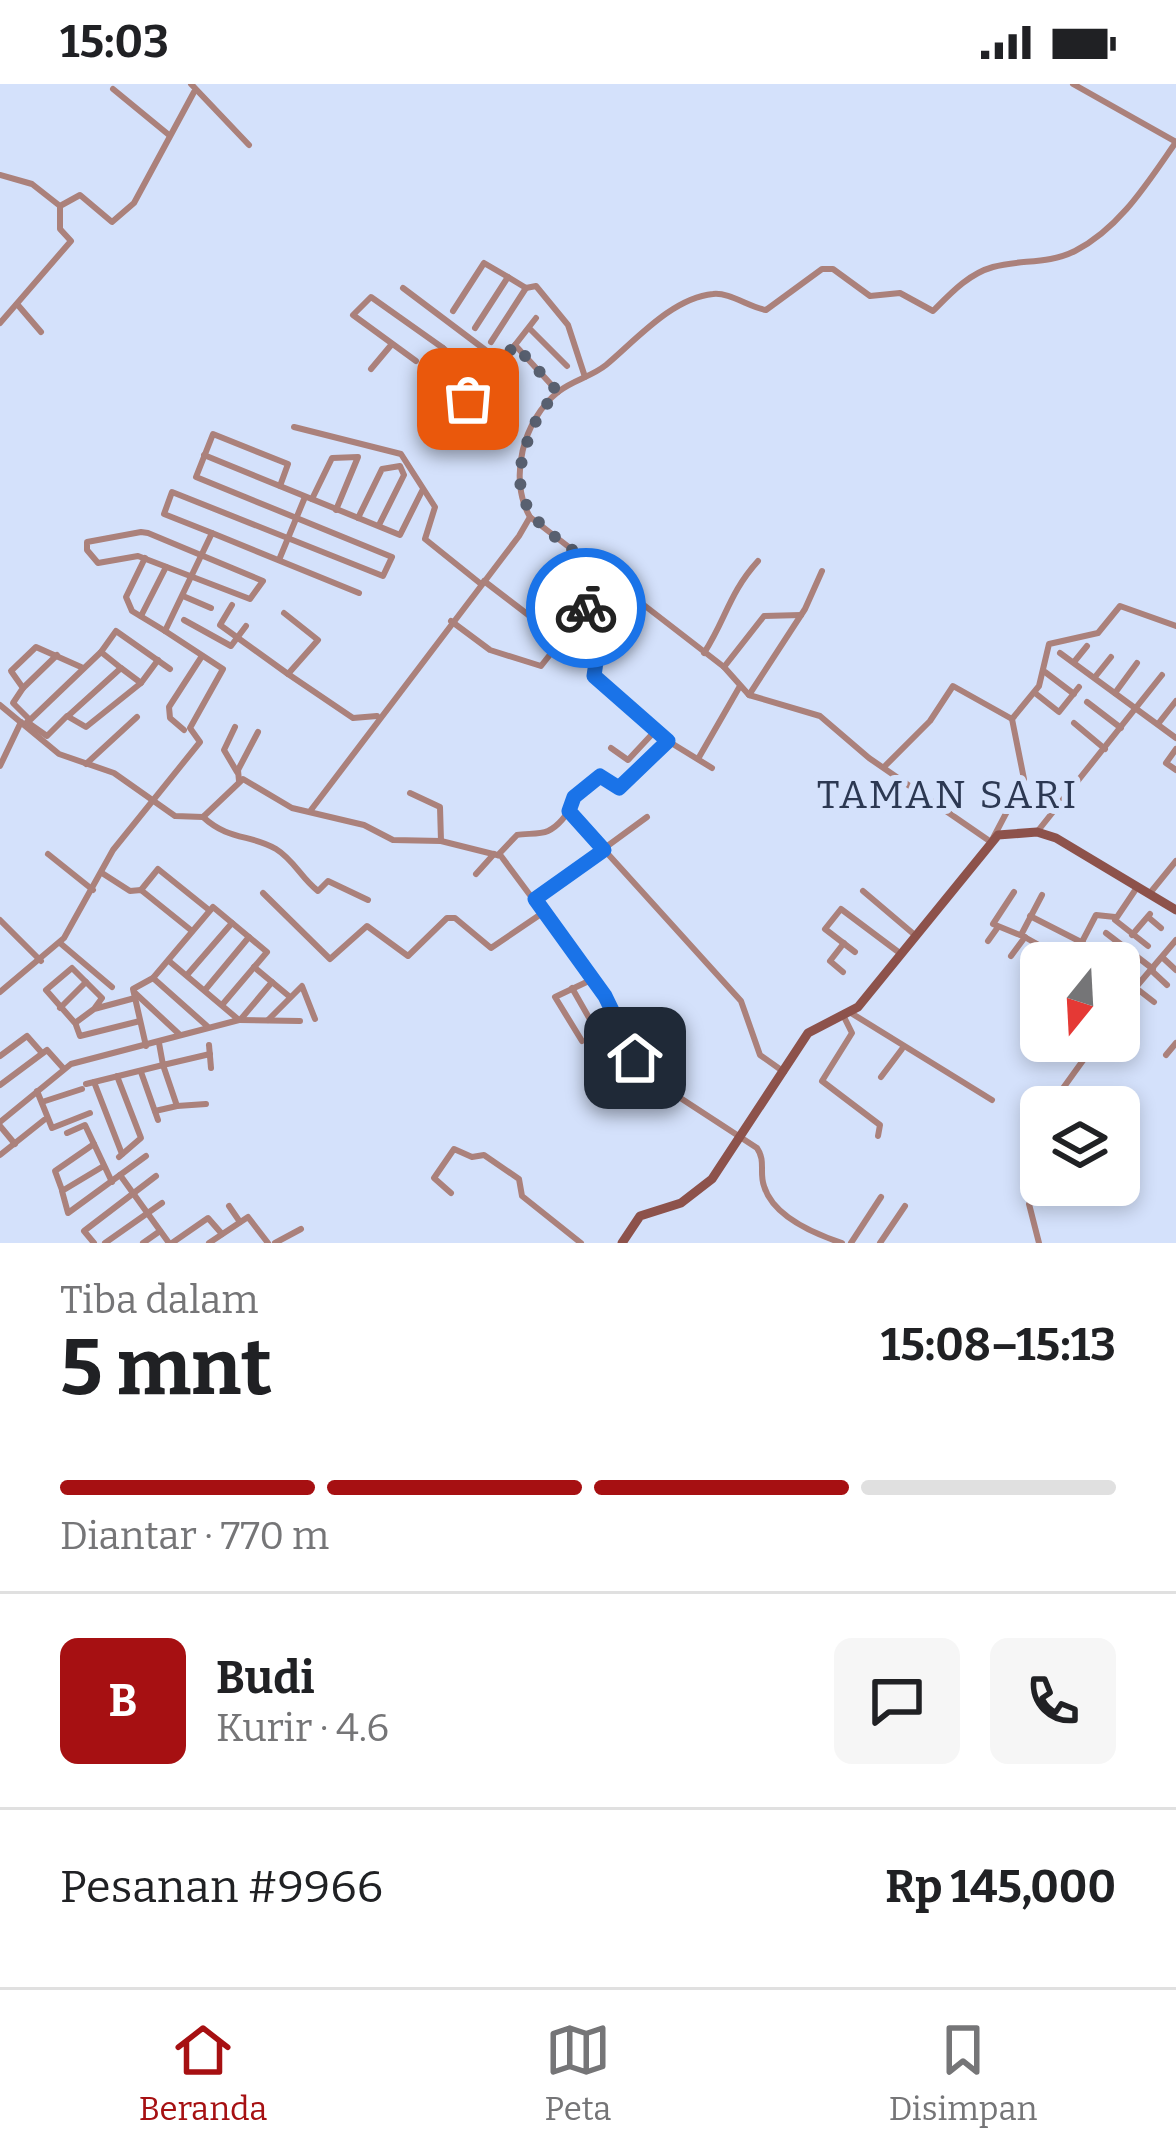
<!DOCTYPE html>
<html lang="id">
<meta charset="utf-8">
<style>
body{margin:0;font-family:Bitter,serif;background:#f6f6f6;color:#202124;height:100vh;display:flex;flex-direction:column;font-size:45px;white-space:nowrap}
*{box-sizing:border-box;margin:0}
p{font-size:39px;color:#757577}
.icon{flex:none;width:66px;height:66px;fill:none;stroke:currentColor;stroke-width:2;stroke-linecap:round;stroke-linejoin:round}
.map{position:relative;height:1159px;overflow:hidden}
.sheet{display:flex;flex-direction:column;background:#fff;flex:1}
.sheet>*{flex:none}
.needle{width:78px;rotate:198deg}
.controls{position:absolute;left:1020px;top:858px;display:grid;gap:24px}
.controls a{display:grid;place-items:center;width:120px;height:120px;border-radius:18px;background:#fff;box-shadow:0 6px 18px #0003;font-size:60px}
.pin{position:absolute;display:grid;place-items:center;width:102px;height:102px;color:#fff;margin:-51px;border-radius:24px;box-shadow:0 6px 18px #0006}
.courier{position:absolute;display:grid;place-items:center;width:120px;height:120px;margin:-60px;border:9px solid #1a73e8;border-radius:50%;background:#fff;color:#222;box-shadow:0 3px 15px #0007}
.headline em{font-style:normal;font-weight:700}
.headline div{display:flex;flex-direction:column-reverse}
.headline{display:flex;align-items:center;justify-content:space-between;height:204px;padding:0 60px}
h1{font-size:78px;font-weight:700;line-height:90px}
.bar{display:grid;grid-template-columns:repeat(4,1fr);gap:18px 12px;align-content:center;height:144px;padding:0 60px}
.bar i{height:15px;border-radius:9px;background:#e0e0e0}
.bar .active{background:#a61012}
.bar p{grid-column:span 4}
.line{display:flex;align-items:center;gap:30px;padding:0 60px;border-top:3px solid #e0e0e0}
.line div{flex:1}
.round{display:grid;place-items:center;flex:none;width:126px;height:126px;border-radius:18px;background:#f6f6f6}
.status{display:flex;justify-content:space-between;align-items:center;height:84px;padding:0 60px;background:#fff;direction:ltr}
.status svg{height:33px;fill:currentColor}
.dock{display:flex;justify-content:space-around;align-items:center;height:168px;border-top:3px solid #e0e0e0;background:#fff;font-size:33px;color:#757577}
.dock a{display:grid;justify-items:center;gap:6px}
.dock .active{color:#a61012}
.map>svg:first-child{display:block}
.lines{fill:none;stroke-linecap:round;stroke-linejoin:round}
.street{stroke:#ab817b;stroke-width:6}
.secondary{stroke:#8d524b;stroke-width:9}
.done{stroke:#586070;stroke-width:12;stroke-dasharray:0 21.6}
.route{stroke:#1a73e8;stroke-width:15}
.labels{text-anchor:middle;stroke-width:12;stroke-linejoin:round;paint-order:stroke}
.quarter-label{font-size:39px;letter-spacing:3px;fill:#2c3852;stroke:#d4e1fb}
</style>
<div class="status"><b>15:03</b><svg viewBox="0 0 49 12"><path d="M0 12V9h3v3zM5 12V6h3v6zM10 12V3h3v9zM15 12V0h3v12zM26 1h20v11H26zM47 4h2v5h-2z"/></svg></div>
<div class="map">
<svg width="1176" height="1159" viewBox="0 0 1176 1159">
<rect width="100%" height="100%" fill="#d4e1fb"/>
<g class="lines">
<g class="street">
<path d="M191 0 249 61"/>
<path d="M1073 0 1176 58"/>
<path d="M113 5 169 51"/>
<path d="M0 91 32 100 60 122 80 111 112 138 134 119 194 8"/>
<path d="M403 204 500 277"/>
<path d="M17 220 41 248"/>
<path d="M453 227 484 179 508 193"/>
<path d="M536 234 515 261 558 308"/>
<path d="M0 239 71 157 60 145V122"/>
<path d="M475 244 508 193 526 204 536 202 568 241 585 293"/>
<path d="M531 246 567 282"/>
<path d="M491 258 526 204"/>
<path d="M416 277 353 231 371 213 443 264"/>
<path d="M428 282 443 264 483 296"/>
<path d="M371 285 392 260"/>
<path d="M444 297 467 315 515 261"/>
<path d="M294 343 401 370 435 423 425 455 481 500"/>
<path d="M204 371 400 451 422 407"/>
<path d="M312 415 332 374 358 373 336 426"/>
<path d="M530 433 724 583 749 611 820 632 869 674 991 758 1024 695 1012 635 1039 602 1049 560 1098 549 1120 522 1176 542"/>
<path d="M358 434 382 385 400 382 404 391 379 441"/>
<path d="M141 448 148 449 263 497 250 515 138 472 98 479 87 466V458Z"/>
<path d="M212 449 164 430 172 408 383 492 392 473 196 393 213 350 288 380 280 402"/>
<path d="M145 474 126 513 132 527 165 547"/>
<path d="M279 476 305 413"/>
<path d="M484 497 535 536 562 534 597 571 594 593 668 657 619 704 597 693C576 708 568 738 548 747 539 751 526 749 517 751L498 771"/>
<path d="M183 512 211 524"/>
<path d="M232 521 220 541 288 590"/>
<path d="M284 529 318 556 288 590 353 634 377 632"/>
<path d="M141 532 166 483"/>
<path d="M184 536 231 562 246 542"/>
<path d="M451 537 490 566 541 582 609 496"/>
<path d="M101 568 121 584"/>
<path d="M704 569C726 535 729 509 758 477"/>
<path d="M1060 569 1176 654"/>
<path d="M1074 578 1087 562"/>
<path d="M81 583 36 563 11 587 23 604 13 619 30 636 101 568 116 547 170 585"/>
<path d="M724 583 764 532 801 531"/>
<path d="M1045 588 1074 610"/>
<path d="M1095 593 1111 573"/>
<path d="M23 604 57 571"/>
<path d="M1035 609 1059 628 1079 603"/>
<path d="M1115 609 1137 579"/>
<path d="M749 611 805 525 822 487"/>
<path d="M1087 618 1121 644"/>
<path d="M0 621 59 670 114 689 175 732 203 733 243 695 292 724 364 741 393 756 441 757 501 772 605 912 641 981 662 1002 757 1064C766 1077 759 1088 764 1102 773 1133 815 1150 842 1159"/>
<path d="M68 632 121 584 141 599"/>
<path d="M27 638 47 652 67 632 86 643 141 599 158 576"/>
<path d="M1074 639 1105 665"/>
<path d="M1158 640 1176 617"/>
<path d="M235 643 224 666 237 688"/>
<path d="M184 646 170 634 169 623 202 572"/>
<path d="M668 657 712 684"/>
<path d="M611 664 628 676 655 647"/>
<path d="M1176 665 1166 679 1176 686"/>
<path d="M698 675 740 602"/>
<path d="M86 680 137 633"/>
<path d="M0 682 21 638"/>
<path d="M884 683 930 637 953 602 1012 635"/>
<path d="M239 697 238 686 258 648"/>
<path d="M410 709 440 723 441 757"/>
<path d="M311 726 519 452 530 433C508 395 523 336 558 308 573 296 591 293 606 281 636 256 672 214 713 210 729 208 749 223 766 226L822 185H833L870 212 900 209 933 227C950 210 968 190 993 183 1020 175 1047 181 1075 167 1120 144 1148 98 1176 58"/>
<path d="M569 727 741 917 760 971 784 988"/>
<path d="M203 733C229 757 251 750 276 765 294 776 301 794 318 807L328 797 368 816"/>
<path d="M1037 748 1162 591"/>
<path d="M48 770 93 806"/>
<path d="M102 789 130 807 141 806 192 847"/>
<path d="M476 790 494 770"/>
<path d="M1138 802 1115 836 1148 862"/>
<path d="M141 806 158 785 209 826"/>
<path d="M863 807 916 852"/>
<path d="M1014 808 993 840 1020 851"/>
<path d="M263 809 330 875 367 842 408 872 447 834H455L491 864 544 828"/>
<path d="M1150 809 1176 777"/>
<path d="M1042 811 1021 851 1071 879 1096 831 1115 833"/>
<path d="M535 815 647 733"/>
<path d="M1030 832 1083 859"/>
<path d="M1148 833 1161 844"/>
<path d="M0 836 41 877"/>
<path d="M1106 849 1153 885"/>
<path d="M1132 851 1150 830"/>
<path d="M988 857 998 843"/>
<path d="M60 859 112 903"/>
<path d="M855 868 825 845 841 825 901 870"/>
<path d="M1011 872 1025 853"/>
<path d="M1093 873 1102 879"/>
<path d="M1163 874 1176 886"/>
<path d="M254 883 290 913"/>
<path d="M1152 887 1167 901"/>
<path d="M843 888 830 877 844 859"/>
<path d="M1119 890 1137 902"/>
<path d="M187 891 232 839"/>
<path d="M153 894 207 942"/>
<path d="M1040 895 1041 894"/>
<path d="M572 904 600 953"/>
<path d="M1136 904 1154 918"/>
<path d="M205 906 249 853"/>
<path d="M0 908 64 854 113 766 200 658 190 644 223 585 165 547 212 449 359 509"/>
<path d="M134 908 179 950"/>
<path d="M1119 923 1176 856"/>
<path d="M60 924 86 898"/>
<path d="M94 925 102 914 72 884 46 906 75 939 94 925 135 914"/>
<path d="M851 929 992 1016"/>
<path d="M844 933 852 949 822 997 880 1041 878 1052"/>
<path d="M241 935 272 898"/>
<path d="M239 936 300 937"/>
<path d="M268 936 302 902 315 935"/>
<path d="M76 941 80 952 140 937"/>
<path d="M582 957 555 913 593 895"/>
<path d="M159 959 163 981 210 970"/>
<path d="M209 961 211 984"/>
<path d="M146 962 133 905 153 894 213 823 267 868 222 921"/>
<path d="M1166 971 1176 959"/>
<path d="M0 972 27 952 42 969"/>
<path d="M141 988 158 1036"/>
<path d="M117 992 141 1054 119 1073"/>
<path d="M881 993 902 965"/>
<path d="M94 998 122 1070"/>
<path d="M86 1000 163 981 177 1022 155 1027"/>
<path d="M0 1001 47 966 64 985"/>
<path d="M37 1007 52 1044 90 1029"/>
<path d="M42 1018 82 1005"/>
<path d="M177 1022 206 1020"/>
<path d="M1056 1023 1061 1007 1097 957"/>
<path d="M0 1038 71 980 239 936 169 877"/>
<path d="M0 1042 15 1060"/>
<path d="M67 1049 85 1041 94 1060"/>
<path d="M0 1071 44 1036"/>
<path d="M102 1083 62 1107 68 1129 146 1072"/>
<path d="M120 1091 169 1159"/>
<path d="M62 1106 55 1087 94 1060 112 1098"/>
<path d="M451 1109 434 1094 454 1065 472 1073 484 1071 519 1095 522 1112 581 1159"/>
<path d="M229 1122 240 1138"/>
<path d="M94 1159 84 1147 156 1092"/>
<path d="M105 1159 162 1119"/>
<path d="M143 1159 160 1147"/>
<path d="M172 1159 208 1134 222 1150"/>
<path d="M209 1159 248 1133 268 1159"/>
<path d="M275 1159 301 1145"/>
<path d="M851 1159 881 1113"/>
<path d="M880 1159 905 1122"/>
<path d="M1039 1159 1029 1120 1041 1101"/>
</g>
<path class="secondary" d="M622 1159 640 1132 681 1119 712 1095 808 949 858 923 998 751 1037 748 1056 754 1176 826"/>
</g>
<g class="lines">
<path class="done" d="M468 315 515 261 558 308C541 324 532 342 525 365 502 438 565 452 609 496L586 524"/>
<path class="route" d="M586 524 570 543 597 571 594 592 668 657 619 704 600 692 574 713 569 727 604 766 535 815 605 912 635 974"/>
</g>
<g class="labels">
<g class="quarter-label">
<text x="948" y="724">TAMAN SARI</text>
</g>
</g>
</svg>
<div class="controls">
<a><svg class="needle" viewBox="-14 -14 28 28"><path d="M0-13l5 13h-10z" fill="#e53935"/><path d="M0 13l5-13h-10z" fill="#757577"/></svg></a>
<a><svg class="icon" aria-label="layers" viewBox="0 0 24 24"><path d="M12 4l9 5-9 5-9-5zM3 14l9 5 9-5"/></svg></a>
</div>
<div class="pin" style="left:468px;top:315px;background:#ea580c"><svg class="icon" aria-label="bag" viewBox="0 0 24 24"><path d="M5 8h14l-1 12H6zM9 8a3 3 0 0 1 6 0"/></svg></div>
<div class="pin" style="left:635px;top:974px;background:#1f2937"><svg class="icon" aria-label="home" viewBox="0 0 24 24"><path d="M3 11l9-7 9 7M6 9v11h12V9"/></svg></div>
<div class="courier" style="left:586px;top:524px"><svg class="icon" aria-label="bike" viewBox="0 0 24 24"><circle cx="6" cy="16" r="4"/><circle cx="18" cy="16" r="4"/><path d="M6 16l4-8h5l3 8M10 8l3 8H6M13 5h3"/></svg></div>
</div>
<section class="sheet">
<div class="headline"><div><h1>5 mnt</h1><p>Tiba dalam</p></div><em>15:08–15:13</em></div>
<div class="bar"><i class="active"></i><i class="active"></i><i class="active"></i><i></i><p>Diantar · 770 m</p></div>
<div class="line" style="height:216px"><b class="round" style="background:#a61012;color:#fff">B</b><div><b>Budi</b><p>Kurir · 4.6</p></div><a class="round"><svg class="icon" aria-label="chat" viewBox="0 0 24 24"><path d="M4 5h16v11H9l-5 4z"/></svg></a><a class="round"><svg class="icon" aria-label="phone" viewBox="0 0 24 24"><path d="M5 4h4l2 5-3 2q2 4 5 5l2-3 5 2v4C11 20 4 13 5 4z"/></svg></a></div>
<div class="line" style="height:156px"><div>Pesanan #9966</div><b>Rp 145,000</b></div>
</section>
<nav class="dock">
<a class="active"><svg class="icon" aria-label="home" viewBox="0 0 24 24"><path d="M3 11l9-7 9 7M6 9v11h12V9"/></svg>Beranda</a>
<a><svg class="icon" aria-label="map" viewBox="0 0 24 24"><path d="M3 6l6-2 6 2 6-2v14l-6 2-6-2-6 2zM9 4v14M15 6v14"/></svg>Peta</a>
<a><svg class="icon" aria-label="saved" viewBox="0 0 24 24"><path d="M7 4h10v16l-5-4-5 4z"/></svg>Disimpan</a>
</nav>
